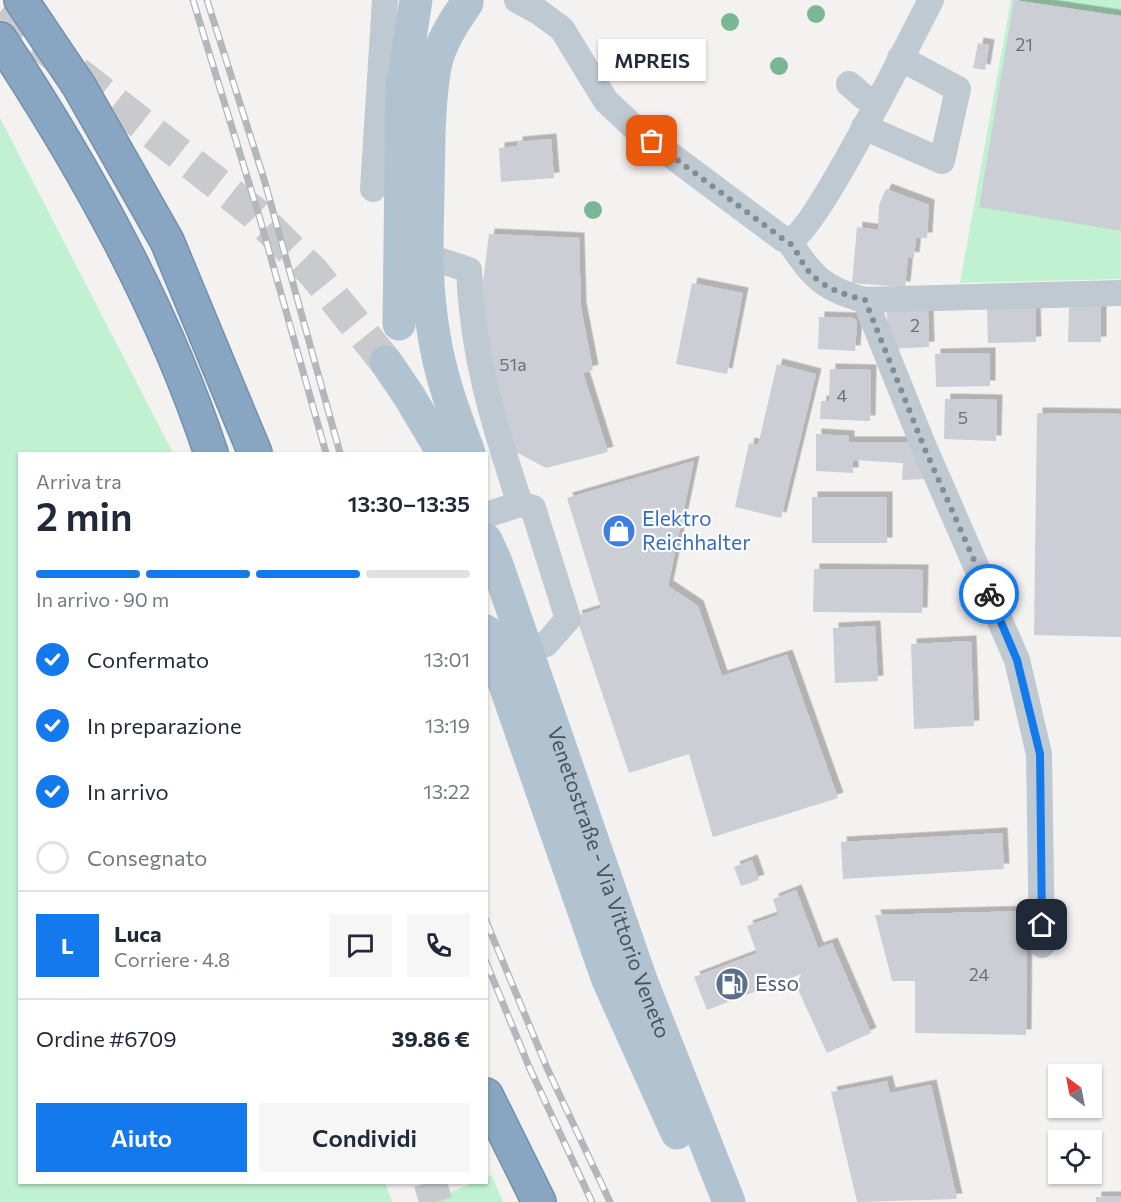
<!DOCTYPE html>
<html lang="it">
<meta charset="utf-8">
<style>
body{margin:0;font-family:Commissioner,sans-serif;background:#f6f6f7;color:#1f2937;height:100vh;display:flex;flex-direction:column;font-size:22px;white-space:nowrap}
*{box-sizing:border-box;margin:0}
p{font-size:20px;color:#747a83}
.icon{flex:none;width:33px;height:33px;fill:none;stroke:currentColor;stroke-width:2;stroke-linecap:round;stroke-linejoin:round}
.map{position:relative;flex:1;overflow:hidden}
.panel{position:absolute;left:18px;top:452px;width:470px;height:732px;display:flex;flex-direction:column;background:#fff;border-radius:0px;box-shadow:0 2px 4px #0004}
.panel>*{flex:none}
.needle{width:39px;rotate:328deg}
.controls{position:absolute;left:1048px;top:1064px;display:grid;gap:12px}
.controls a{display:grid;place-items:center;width:54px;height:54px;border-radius:0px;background:#fff;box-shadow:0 2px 4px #0004;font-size:30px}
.pin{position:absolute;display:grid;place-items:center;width:51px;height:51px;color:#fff;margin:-26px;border-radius:12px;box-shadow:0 3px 9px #0006}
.courier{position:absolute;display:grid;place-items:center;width:60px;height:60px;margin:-30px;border:4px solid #1479ec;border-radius:50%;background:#fff;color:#222;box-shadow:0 2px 8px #0007}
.bubble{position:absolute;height:42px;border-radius:0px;background:#fff;box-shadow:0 2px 4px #0004;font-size:20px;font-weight:600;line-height:42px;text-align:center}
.overview em{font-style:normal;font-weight:600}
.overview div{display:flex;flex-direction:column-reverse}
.overview{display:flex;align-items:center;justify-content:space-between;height:102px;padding:0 18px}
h1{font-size:39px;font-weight:600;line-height:45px}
.bar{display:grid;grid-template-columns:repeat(4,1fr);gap:9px 6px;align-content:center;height:72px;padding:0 18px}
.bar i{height:8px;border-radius:4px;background:#e0e1e3}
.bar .on{background:#1479ec}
.bar p{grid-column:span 4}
.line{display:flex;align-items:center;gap:15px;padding:0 18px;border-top:2px solid #e0e1e3}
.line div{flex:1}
.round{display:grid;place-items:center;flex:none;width:63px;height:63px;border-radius:0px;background:#f6f6f7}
ol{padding:0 18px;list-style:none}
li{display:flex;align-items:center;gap:18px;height:66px}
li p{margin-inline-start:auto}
li .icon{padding:6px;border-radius:50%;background:#1479ec;color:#fff;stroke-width:4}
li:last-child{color:#747a83}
li i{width:33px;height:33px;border:3px solid #e0e1e3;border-radius:50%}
.cta{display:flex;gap:12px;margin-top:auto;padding:12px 18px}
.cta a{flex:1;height:69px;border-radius:0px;background:#1479ec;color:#fff;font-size:24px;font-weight:600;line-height:69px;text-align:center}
.cta a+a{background:#f6f6f7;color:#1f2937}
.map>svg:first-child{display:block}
.green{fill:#c0f1d1}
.building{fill:#cbced4;filter:url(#shadow)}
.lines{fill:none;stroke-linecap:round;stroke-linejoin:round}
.major-tunnel{stroke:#c9cacd;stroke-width:33;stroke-dasharray:33 16;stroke-linecap:butt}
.highway-tunnel{stroke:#c9cacd;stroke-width:33;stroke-dasharray:33 16;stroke-linecap:butt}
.highway-casing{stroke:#7391ad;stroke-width:36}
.minor{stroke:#bfc9d1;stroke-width:26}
.major{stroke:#b1c2d0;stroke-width:33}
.highway{stroke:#88a6c1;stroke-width:33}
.rail-casing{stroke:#b3b7bc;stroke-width:7}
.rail{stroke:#fff;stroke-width:4.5;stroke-dasharray:14;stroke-linecap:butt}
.tree{fill:#79b695}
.done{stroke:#848c93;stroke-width:6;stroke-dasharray:0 10.8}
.route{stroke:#1479ec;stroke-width:8}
.labels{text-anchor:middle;stroke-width:4.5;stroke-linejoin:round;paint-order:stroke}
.number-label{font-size:18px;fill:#69737d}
.shop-label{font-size:21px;fill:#366cbe;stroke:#fff;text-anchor:start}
.street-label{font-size:21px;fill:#485560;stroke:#fff}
.service-label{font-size:21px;fill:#4e5e75;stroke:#fff;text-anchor:start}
</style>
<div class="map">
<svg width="1121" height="1202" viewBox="0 0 1121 1202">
<defs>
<filter id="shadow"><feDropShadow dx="5.5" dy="-5.5" stdDeviation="0" flood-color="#0004"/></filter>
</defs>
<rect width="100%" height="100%" fill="#f4f1f1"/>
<g class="green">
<path d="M1011 0H1121V279L960 283Z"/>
<path d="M0 118 173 453H20V1182H385L392 1202H0Z"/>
<path d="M492 1175 503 1202H428L475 1182H486V1177Z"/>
</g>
<g class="building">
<path d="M1014 0 1121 16V231L979 207Z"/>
<path d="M978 43 989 45 985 70 973 68Z"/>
<path d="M551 139 554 178 501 182 499 148 517 146V142Z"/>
<path d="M886 189 929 205 927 238H916L914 258 908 257 905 287 852 283 857 227 878 230 879 205Z"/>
<path d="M489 234 579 238 581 308 593 370 583 373 608 452 546 468 516 452 499 402 480 307Z"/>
<path d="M692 283 743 293 727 374 676 364Z"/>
<path d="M1035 305 1036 342 988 343 987 306Z"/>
<path d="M1069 306H1101V342H1068Z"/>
<path d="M928 310 929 347 888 349 887 312Z"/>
<path d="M819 317 854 318 857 321 855 351 818 349Z"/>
<path d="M990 353V386L936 387 935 354Z"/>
<path d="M777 364 816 374 781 518 735 507 749 443 758 445Z"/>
<path d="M830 369 871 370 870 421 820 419 821 401H829Z"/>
<path d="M945 399 997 400 996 441 944 439Z"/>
<path d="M1037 413 1121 414V637L1034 635Z"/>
<path d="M816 434 849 436V442H919L924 479 902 480 903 463 853 460V473L816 471Z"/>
<path d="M694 461 668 586 698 606 722 676 787 655 838 798 713 837 689 754 629 773 576 616 601 608 567 498Z"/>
<rect x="812" y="497" width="75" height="46"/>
<path d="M814 569 923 570 922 613 813 612Z"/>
<path d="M875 626 878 681 835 683 833 628Z"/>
<path d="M971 641 974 726 914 729 911 644Z"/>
<path d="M1002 833 1004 869 843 879 841 842Z"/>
<path d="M752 860 759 880 741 886 734 867Z"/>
<path d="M796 890 818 948 832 943 871 1033 827 1053 796 985 801 974 707 1010 694 977 757 953 747 926 778 915 773 899Z"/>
<path d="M1027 911 1026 1035 915 1033V981H892L875 915Z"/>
<path d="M887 1081 890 1093 931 1085 957 1199 857 1202 831 1092Z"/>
<rect x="1096" y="1197" width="25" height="5"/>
</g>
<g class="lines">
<path class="major-tunnel" d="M0 12 252 211 313 272 386 362"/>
<path class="highway-tunnel" d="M430 1182 436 1202"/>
<defs>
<g id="highway">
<path d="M21 0 79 86 167 241 255 453"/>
<path d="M0 39C85 168 162 306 211 453"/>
<path d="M486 1095 539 1202"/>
</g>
</defs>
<use href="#highway" class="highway-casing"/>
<g class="minor">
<path d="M517 0 539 12 562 29 606 101 637 130 783 239 789 241C811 276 825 290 865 300L1121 293"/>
<path d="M849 84 864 97 878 102"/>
<path d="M864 127 942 161 958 89 900 58"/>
<path d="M373 189 385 0"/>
<path d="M789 241C817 230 911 38 931 0"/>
<path d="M428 261H442L469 270C472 355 494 425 520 504"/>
<path d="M865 300 924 447 1017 660 1039 754 1042 945"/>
<path d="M486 515 520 504 533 508 568 619 546 644 528 651"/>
</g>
<g class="major">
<path d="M467 3C454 21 439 45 435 67 428 107 429 150 428 190 427 239 425 287 434 335 440 376 455 415 469 453"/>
<path d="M399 324 402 89 416 0"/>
<path d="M386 362 409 396 443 453"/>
<path id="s1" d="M486 540 496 562 641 980 729 1202"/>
<path d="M486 631 608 980 677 1133"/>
</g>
<use href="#highway" class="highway"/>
<defs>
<g id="rail">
<path d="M193 0 260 219 326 453"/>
<path d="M207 0 264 179 340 453"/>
<path d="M486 921 547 1068 610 1202"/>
<path d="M486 962 530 1069 592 1202"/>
</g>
</defs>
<use href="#rail" class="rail-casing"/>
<use href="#rail" class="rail"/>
</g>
<g class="tree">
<circle cx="816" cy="14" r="9"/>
<circle cx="730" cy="22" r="9"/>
<circle cx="779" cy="66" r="9"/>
<circle cx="593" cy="210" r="9"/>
</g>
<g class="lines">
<path class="done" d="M652 141 783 239C795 243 799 259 806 268 820 287 844 295 865 300L924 447 989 594"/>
<path class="route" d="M989 594 1017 660 1040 754 1042 925"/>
</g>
<defs>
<symbol id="shop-disc" viewBox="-11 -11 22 22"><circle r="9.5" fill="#3f7fe0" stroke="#fff"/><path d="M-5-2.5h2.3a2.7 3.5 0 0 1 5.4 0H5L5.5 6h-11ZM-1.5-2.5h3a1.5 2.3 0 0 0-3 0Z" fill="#fff"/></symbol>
<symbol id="fuel-disc" viewBox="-11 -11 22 22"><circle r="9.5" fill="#5c6f8a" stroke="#fff"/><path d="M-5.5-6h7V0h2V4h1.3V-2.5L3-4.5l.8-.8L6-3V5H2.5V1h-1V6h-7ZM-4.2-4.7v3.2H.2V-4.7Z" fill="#fff"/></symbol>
</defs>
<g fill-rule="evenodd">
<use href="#shop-disc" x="600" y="512" width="38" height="38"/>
<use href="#fuel-disc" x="713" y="965" width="38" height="38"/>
</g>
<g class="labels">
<g class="number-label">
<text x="1024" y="51">21</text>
<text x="915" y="332">2</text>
<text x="513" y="371">51a</text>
<text x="842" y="402">4</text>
<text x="963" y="424">5</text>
<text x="979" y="981">24</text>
</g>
<g class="shop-label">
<text x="642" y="526">Elektro<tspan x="642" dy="24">Reichhalter</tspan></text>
</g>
<g class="street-label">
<text dy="7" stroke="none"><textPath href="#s1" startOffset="364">Venetostraße - Via Vittorio Veneto</textPath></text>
</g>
<g class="service-label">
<text x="755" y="991">Esso</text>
</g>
</g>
</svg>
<div class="controls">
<a><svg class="needle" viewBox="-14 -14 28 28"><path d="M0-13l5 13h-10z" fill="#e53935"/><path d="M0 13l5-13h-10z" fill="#747a83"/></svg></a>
<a><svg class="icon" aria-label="locate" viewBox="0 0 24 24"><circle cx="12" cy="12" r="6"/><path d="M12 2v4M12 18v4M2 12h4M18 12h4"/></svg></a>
</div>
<div class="pin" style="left:652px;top:141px;background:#ea580c"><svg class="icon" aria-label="bag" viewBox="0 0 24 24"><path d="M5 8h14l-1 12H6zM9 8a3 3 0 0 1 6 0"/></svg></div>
<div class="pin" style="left:1042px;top:925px;background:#1f2937"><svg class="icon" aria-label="home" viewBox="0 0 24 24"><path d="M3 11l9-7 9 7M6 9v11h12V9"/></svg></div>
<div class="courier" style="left:989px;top:594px"><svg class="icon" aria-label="bike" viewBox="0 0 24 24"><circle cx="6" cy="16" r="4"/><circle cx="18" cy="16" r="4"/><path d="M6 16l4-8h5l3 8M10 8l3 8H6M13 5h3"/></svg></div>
<div class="bubble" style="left:598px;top:39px;width:108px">MPREIS</div>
<section class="panel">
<div class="overview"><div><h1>2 min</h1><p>Arriva tra</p></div><em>13:30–13:35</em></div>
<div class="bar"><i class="on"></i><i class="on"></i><i class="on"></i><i></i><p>In arrivo · 90 m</p></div>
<ol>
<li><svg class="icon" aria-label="check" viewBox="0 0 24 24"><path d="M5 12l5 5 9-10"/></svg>Confermato<p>13:01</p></li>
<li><svg class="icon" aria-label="check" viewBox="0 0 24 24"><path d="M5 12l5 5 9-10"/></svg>In preparazione<p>13:19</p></li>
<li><svg class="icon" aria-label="check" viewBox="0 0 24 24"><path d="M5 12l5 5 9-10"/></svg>In arrivo<p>13:22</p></li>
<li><i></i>Consegnato</li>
</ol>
<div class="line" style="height:108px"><b class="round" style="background:#1479ec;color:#fff">L</b><div><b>Luca</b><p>Corriere · 4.8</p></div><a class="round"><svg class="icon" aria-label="chat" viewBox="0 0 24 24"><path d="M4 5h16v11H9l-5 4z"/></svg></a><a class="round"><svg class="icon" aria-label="phone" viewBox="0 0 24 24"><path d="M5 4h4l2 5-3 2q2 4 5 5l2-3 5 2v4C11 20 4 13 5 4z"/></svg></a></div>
<div class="line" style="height:78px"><div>Ordine #6709</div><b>39.86 €</b></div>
<div class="cta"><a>Aiuto</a><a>Condividi</a></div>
</section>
</div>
